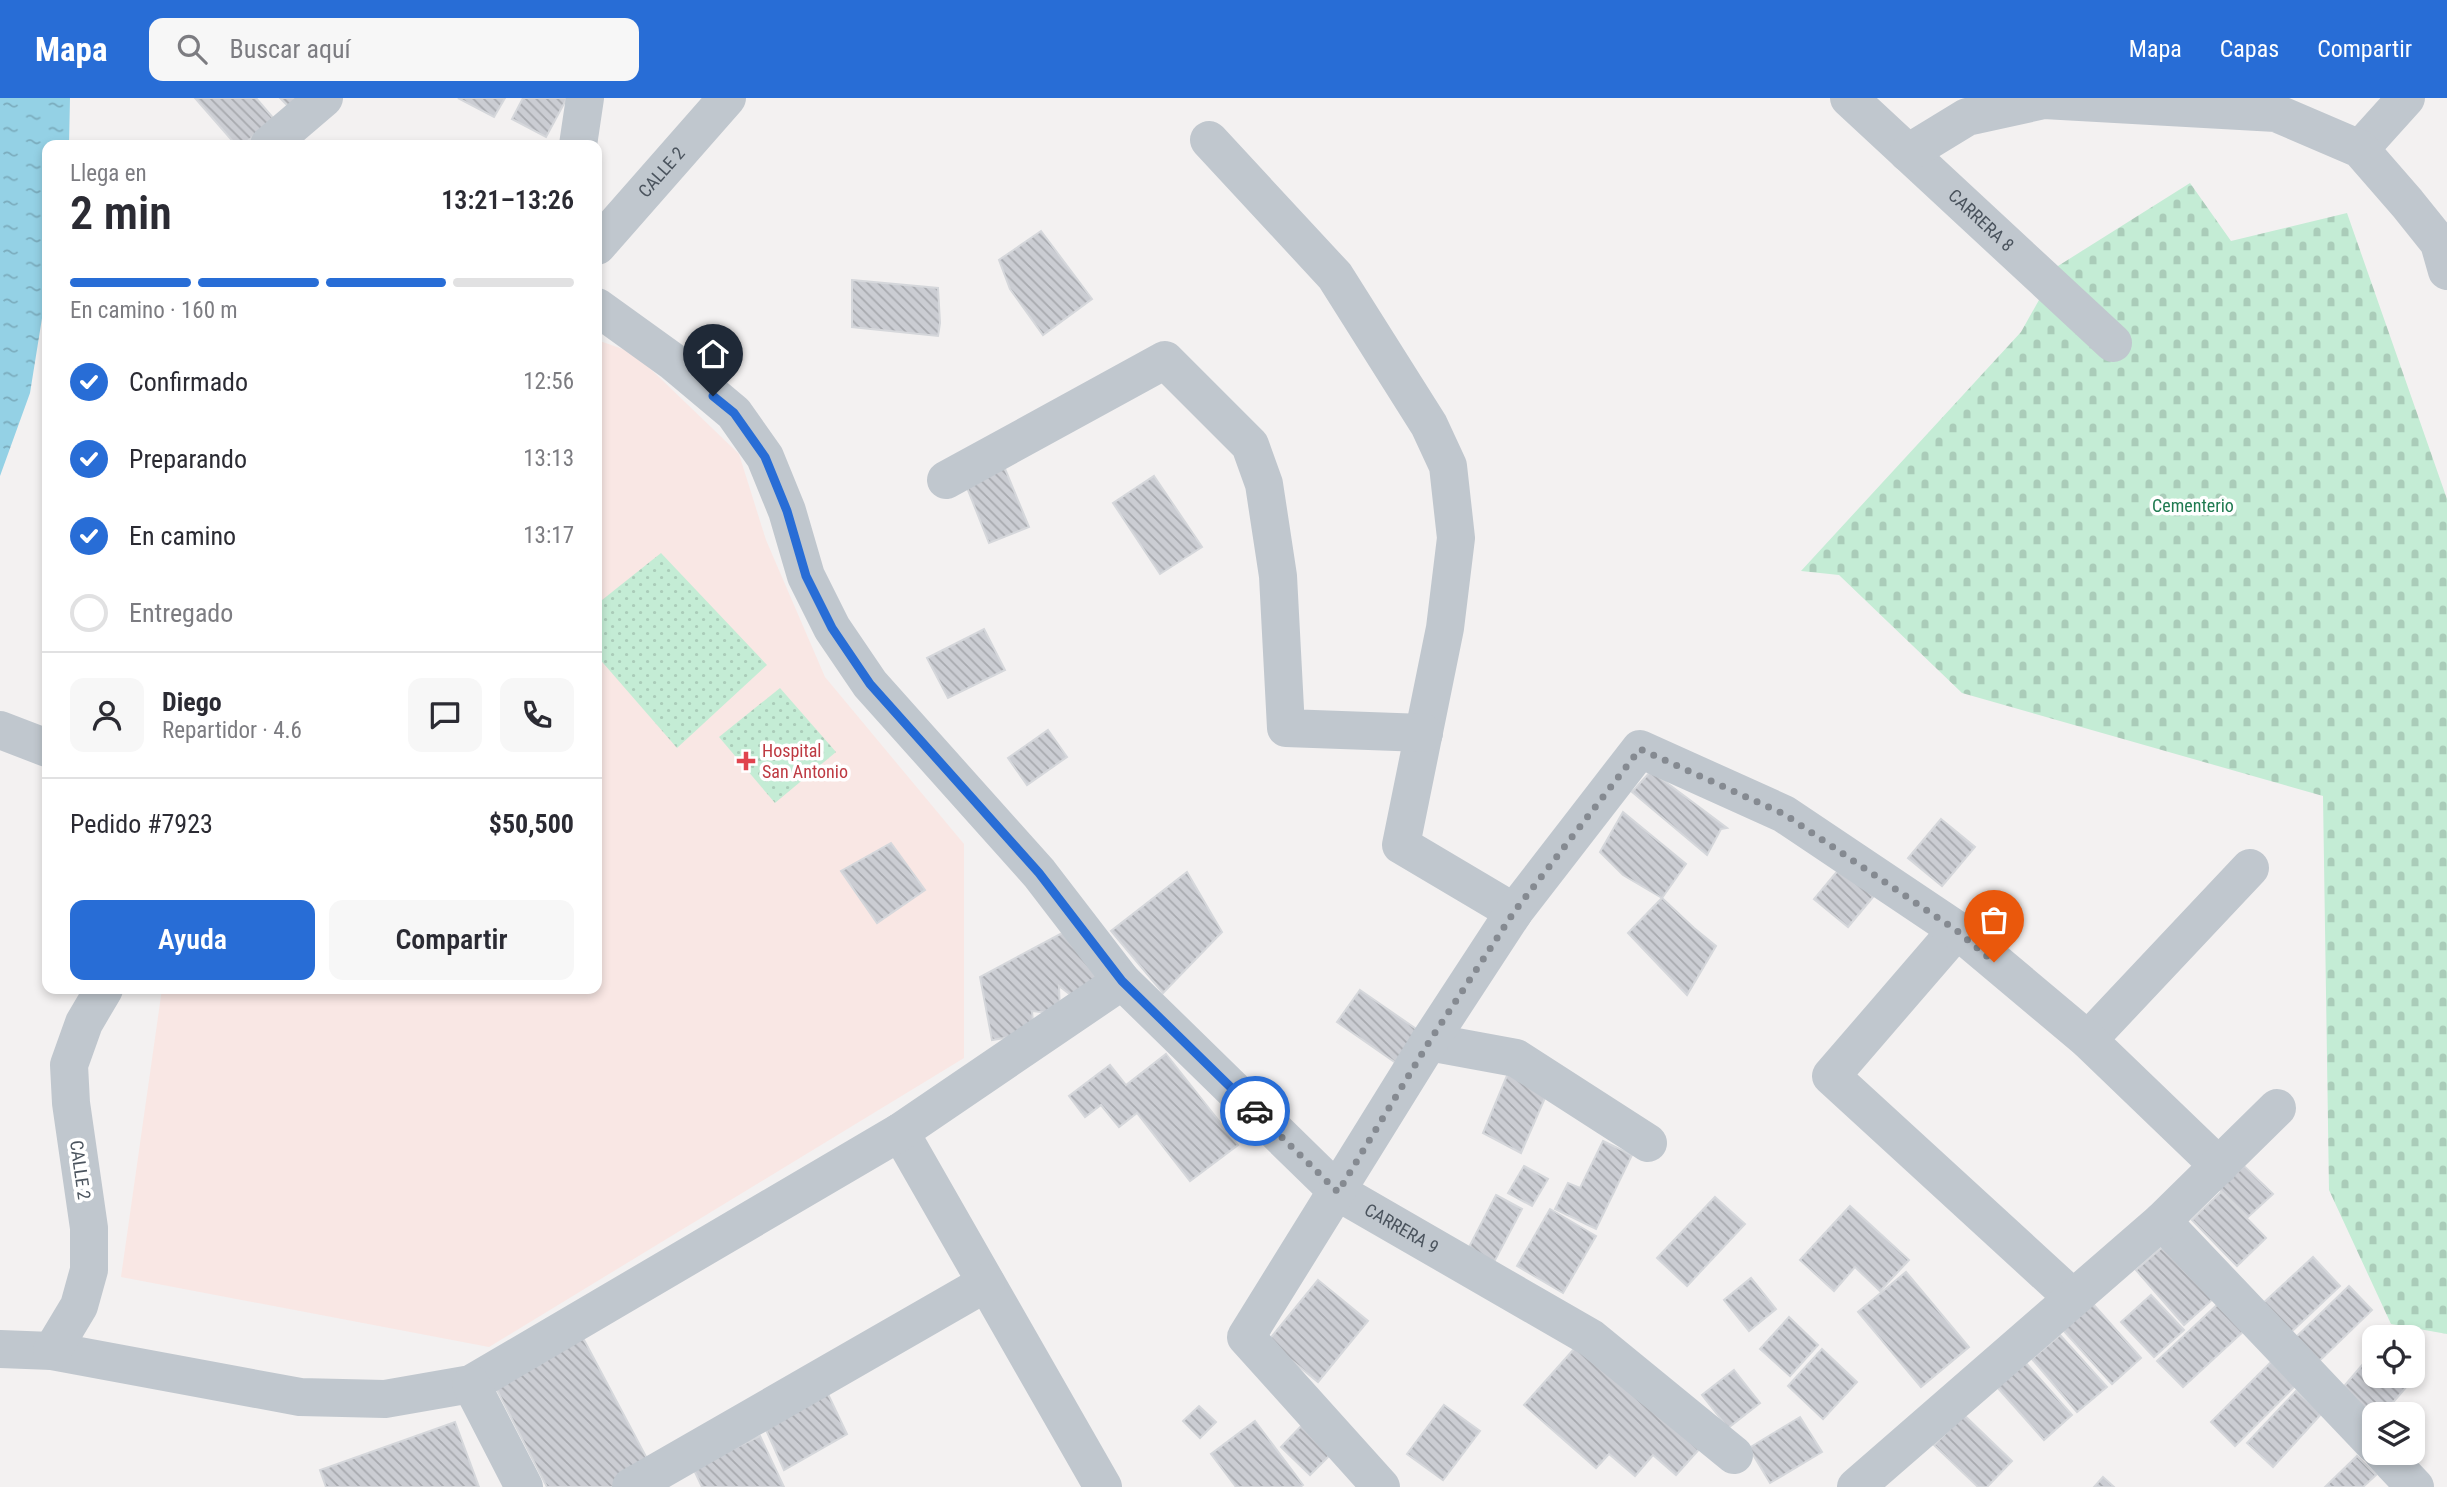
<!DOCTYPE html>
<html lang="es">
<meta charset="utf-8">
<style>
body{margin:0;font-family:"Roboto Condensed",sans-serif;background:#f7f7f7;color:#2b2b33;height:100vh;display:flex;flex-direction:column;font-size:26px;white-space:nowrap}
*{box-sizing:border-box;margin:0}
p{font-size:23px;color:#7c7c81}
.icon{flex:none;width:38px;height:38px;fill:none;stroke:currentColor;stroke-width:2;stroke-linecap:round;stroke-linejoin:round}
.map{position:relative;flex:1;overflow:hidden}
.side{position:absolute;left:42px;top:42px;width:560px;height:854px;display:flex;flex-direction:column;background:#fff;border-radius:14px;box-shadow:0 4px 10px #0003}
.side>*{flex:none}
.controls{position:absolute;left:2362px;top:1227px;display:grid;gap:14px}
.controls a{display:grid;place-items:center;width:63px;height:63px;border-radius:14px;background:#fff;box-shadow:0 4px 10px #0003;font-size:35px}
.pin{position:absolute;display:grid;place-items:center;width:60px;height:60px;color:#fff;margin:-72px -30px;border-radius:50% 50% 50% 0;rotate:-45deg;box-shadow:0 0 7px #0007}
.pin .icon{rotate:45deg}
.courier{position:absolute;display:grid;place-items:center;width:70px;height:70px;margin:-35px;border:5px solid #286dd6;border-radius:50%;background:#fff;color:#222;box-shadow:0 2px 9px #0007}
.summary em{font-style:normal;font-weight:600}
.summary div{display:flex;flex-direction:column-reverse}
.summary{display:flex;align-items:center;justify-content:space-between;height:119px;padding:0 28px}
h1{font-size:46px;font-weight:600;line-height:52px}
.bar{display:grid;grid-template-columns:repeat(4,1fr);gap:10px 7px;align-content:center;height:84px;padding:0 28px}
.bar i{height:9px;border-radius:5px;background:#e1e1e2}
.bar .selected{background:#286dd6}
.bar p{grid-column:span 4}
.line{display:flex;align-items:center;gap:18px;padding:0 28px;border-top:2px solid #e1e1e2}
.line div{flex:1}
.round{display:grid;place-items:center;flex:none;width:74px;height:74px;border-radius:14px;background:#f7f7f7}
ol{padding:0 28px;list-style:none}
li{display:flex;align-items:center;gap:21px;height:77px}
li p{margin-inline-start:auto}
li .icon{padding:7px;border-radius:50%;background:#286dd6;color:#fff;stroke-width:4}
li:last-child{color:#7c7c81}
li i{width:38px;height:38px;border:4px solid #e1e1e2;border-radius:50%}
.action{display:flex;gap:14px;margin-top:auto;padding:14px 28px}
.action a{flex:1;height:80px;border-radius:14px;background:#286dd6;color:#fff;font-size:28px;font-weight:600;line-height:80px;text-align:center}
.action a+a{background:#f7f7f7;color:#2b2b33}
header{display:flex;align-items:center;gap:42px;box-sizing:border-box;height:98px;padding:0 35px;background:#286dd6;color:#fff}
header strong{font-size:33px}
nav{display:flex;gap:38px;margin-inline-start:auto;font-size:24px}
.search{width:490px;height:63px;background:#f7f7f7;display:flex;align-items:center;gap:18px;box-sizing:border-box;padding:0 24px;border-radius:14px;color:#7c7c81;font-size:26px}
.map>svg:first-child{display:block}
.medical{fill:#f9e7e4}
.grass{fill:url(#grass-dots)}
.cemetery{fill:url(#cemetery-stones)}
.water{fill:url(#water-ripples)}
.building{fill:url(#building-back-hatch);stroke:#d5d7db;stroke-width:2}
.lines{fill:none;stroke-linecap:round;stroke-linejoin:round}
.street{stroke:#c0c7ce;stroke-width:38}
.done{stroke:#858a91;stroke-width:7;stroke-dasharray:0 12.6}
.route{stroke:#286dd6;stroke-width:9}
.health-dot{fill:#e0444e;stroke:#fff;stroke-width:2.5}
.labels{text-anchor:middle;stroke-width:7;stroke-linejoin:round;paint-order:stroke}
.street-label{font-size:18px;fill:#4a535d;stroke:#fff}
.park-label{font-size:18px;fill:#1f7a50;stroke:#fff}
.health-label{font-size:18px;fill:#be3a42;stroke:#fff;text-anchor:start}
</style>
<header>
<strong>Mapa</strong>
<div class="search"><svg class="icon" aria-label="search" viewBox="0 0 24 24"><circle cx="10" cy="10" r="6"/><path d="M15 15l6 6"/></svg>Buscar aquí</div>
<nav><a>Mapa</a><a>Capas</a><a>Compartir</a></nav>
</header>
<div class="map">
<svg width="2447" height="1389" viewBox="0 0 2447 1389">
<defs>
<pattern id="grass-dots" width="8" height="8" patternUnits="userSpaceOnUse" patternTransform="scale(1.75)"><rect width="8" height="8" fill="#c4ecd5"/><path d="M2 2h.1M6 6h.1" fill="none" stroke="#aaccb9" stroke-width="1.8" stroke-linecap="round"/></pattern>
<pattern id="cemetery-stones" width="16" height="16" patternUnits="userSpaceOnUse" patternTransform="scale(1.75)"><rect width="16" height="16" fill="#c4ecd5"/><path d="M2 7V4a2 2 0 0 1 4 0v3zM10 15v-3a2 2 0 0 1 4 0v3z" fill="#aaccb9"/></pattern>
<pattern id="water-ripples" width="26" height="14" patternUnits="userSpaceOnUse" patternTransform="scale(1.75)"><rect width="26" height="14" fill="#94d1e5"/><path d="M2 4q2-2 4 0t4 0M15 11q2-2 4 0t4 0" fill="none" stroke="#7bacbd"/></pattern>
<pattern id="building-back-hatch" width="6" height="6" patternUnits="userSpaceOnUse" patternTransform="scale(1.75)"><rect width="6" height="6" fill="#cbcdd3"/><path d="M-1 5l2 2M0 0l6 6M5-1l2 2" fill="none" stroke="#a7a9ae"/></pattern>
</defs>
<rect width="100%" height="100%" fill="#f3f1f1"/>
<path class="medical" d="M597 242 634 255 739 356 766 442 825 579 964 746V960L489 1249 121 1179 162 891H597Z"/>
<g class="grass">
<path d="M661 455 767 567 677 650 597 558V506Z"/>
<path d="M780 590 836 654 775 705 719 639Z"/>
</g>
<path class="cemetery" d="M2190 85 2231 143 2347 115 2447 401V1236L2391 1226 2329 1092 2323 698 1962 595 1839 477 1801 473 2021 234 2058 168Z"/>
<path class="water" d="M0 0H70L69 47H47V189L30 295 0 378Z"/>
<g class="building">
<path d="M195 0H256L274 21 243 47H236Z"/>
<path d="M280 0H305L292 12Z"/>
<path d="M458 0H505L494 19Z"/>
<path d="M523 0H567L546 39 512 21Z"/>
<path d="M1041 133 1092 201 1043 237 1010 191 999 162Z"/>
<path d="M852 182 938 190 940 225 938 238 852 229Z"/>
<path d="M1003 366 1029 429 989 445 964 382Z"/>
<path d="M1154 378 1202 449 1160 476 1113 405Z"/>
<path d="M984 531 1005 572 948 600 927 560Z"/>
<path d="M1048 632 1067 659 1027 687 1008 660Z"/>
<path d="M1651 673 1727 730 1721 731 1707 757 1632 694Z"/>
<path d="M1623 714 1686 766 1662 800 1623 777 1600 754Z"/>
<path d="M1941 721 1975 749 1942 788 1908 760Z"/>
<path d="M891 745 925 792 877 825 841 773Z"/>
<path d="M1845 764 1878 793 1848 829 1814 801Z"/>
<path d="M1187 774 1222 834 1163 895 1111 833Z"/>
<path d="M1662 800 1694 830 1716 848 1687 897 1628 835Z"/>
<path d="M1064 834 1099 878 1072 898 1059 888 1060 916 1032 913 1034 935 992 942 980 879Z"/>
<path d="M1360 892 1422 935 1399 967 1337 924Z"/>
<path d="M1166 956 1238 1047 1190 1083 1137 1015 1119 1029 1101 1007 1085 1019 1069 998 1110 967 1126 987Z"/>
<path d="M1511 968 1548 993 1521 1055 1483 1035Z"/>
<path d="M1603 1043 1632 1057 1596 1131 1555 1111 1568 1085 1580 1090Z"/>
<path d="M1524 1068 1548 1081 1532 1108 1508 1095Z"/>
<path d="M2244 1068 2273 1096 2248 1119 2219 1091Z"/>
<path d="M2221 1094 2266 1140 2237 1168 2192 1122Z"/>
<path d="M1496 1097 1522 1111 1493 1166 1467 1153Z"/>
<path d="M1715 1099 1745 1126 1687 1188 1657 1160Z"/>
<path d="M1850 1108 1909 1162 1880 1193 1855 1169 1834 1193 1800 1162Z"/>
<path d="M1550 1111 1596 1138 1563 1195 1517 1168Z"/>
<path d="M2166 1146 2214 1200 2184 1227 2136 1172Z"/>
<path d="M2313 1159 2340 1188 2288 1237 2261 1207Z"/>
<path d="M1906 1174 1969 1249 1921 1289 1858 1214Z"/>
<path d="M1751 1180 1776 1211 1749 1233 1724 1202Z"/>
<path d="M1318 1182 1368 1223 1318 1284 1268 1243Z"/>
<path d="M2349 1188 2372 1212 2315 1267 2292 1243Z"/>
<path d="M2151 1197 2184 1232 2154 1259 2121 1224Z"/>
<path d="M2219 1205 2245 1232 2183 1289 2157 1263Z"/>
<path d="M2093 1206 2141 1260 2112 1286 2063 1232Z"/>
<path d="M1789 1219 1818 1247 1790 1278 1760 1251Z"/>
<path d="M2060 1237 2107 1289 2077 1314 2032 1261Z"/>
<path d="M583 1240 651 1368 612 1389H547L494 1286Z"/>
<path d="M1582 1242 1702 1348 1676 1377 1653 1357 1635 1378 1609 1356 1596 1370 1524 1307Z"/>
<path d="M1822 1251 1857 1284 1823 1321 1788 1288Z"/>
<path d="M2375 1252V1278H2413V1266L2421 1272 2383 1316H2375V1323L2340 1293Z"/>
<path d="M2271 1264 2295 1288 2235 1348 2211 1324Z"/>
<path d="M2026 1265 2072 1317 2044 1342 1997 1289Z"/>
<path d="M1734 1272 1760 1305 1728 1330 1702 1297Z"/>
<path d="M826 1292 847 1336 784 1372 763 1325Z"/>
<path d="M2296 1293 2322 1315 2273 1369 2247 1345Z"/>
<path d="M1444 1307 1480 1333 1443 1382 1407 1356Z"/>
<path d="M1199 1308 1216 1324 1200 1340 1183 1323Z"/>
<path d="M1964 1317 2012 1363 1987 1389H1978L1934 1347Z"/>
<path d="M1800 1319 1822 1354 1770 1385 1749 1350Z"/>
<path d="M1307 1322 1337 1350 1310 1377 1281 1349Z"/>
<path d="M1255 1323 1303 1387 1300 1389H1236L1211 1356Z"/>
<path d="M455 1324 479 1389H326L320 1372Z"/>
<path d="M760 1338 784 1389H702L693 1370Z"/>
<path d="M2357 1358 2376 1377 2363 1389H2325Z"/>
<path d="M2103 1379 2114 1389H2094Z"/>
</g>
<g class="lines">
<g class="street">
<path id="s1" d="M1849 0 2113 245"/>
<path d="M1209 42 1335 178 1429 327 1448 368 1456 440 1445 530 1401 747 1514 814"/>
<path d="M269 47 324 0"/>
<path d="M578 47 585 0"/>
<path d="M2360 51 2406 0"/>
<path d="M1908 55 1967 19 2044 2 2276 15 2360 51 2407 105 2439 145 2447 173"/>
<path id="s2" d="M597 148 727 0"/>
<path id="s3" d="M597 209 672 263 734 315 765 359 787 413 806 478 832 530 870 586 1039 775 1122 883 1338 1094 1591 1240 1734 1357"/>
<path d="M946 382 1165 262 1250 347 1264 386 1278 478 1286 630 1424 635"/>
<path d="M0 632 47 650"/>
<path d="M1957 832 1831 978 2072 1199"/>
<path d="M2088 942 2250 770"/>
<path d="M1429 944 1516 960 1648 1045"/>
<path d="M900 1034 1103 1389"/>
<path d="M2162 1123 2375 1347"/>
<path d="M0 1251 52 1253 300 1299 385 1301 471 1286 900 1034 1122 883"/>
<path d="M52 1253 79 1208 89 1172V1130L71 1005 69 967 84 925 104 891"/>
<path d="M471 1286 524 1389"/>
<path d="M2382 1354 2415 1389"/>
<path d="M631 1389 986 1185"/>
<path d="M1381 1389 1246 1239 1429 944 1514 814 1640 651 1784 716 1957 832 2088 942 2219 1068"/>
<path d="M1856 1389 2162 1123 2277 1010"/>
</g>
</g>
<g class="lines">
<path class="done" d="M1255 1013 1338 1094 1429 944 1514 814 1640 651 1784 716 1956 832 1994 864"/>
<path class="route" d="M713 298 734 315 765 359 787 413 806 478 832 530 870 586 1039 775 1122 883 1255 1013"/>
</g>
<path class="health-dot" d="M742.5 652.5h7v7h7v7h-7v7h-7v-7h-7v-7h7z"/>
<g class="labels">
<g class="street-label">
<text dy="6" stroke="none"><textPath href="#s2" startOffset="98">CALLE 2</textPath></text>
<text dy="6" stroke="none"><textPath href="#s1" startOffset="180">CARRERA 8</textPath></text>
<text transform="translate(80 1072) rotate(82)" y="6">CALLE 2</text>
<text dy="6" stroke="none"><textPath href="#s3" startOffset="1244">CARRERA 9</textPath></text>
</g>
<g class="park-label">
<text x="2193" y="414">Cementerio</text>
</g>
<g class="health-label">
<text x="762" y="659">Hospital<tspan x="762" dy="21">San Antonio</tspan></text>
</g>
</g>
</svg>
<div class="controls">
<a><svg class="icon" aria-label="locate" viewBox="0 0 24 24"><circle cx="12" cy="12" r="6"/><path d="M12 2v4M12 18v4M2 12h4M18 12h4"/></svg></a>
<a><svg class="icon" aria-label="layers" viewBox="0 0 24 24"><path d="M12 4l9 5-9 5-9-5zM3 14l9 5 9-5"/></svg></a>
</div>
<div class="pin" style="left:1994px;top:864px;background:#ea580c"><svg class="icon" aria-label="bag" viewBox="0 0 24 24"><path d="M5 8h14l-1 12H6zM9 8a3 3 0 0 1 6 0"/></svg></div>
<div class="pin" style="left:713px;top:298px;background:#1f2937"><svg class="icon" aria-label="home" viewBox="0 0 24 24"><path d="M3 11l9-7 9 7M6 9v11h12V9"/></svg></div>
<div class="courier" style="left:1255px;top:1013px"><svg class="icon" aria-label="car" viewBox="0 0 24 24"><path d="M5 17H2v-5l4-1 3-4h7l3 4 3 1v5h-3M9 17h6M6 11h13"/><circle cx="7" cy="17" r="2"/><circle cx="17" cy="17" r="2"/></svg></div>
<section class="side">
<div class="summary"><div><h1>2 min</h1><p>Llega en</p></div><em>13:21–13:26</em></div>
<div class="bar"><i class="selected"></i><i class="selected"></i><i class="selected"></i><i></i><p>En camino · 160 m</p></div>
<ol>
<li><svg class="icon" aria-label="check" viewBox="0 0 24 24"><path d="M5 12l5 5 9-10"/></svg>Confirmado<p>12:56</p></li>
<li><svg class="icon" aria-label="check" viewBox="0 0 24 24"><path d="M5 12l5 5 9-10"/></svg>Preparando<p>13:13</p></li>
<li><svg class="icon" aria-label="check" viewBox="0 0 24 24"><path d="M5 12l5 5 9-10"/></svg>En camino<p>13:17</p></li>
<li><i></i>Entregado</li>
</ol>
<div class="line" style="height:126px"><a class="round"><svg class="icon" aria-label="person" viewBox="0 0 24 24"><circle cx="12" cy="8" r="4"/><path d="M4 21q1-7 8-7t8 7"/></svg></a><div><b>Diego</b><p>Repartidor · 4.6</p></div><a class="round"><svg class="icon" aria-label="chat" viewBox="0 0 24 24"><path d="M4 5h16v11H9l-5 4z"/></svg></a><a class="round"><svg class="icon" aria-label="phone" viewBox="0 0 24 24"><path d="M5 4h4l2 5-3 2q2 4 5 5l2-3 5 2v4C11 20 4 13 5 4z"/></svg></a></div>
<div class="line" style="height:91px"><div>Pedido #7923</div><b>$50,500</b></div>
<div class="action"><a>Ayuda</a><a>Compartir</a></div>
</section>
</div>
